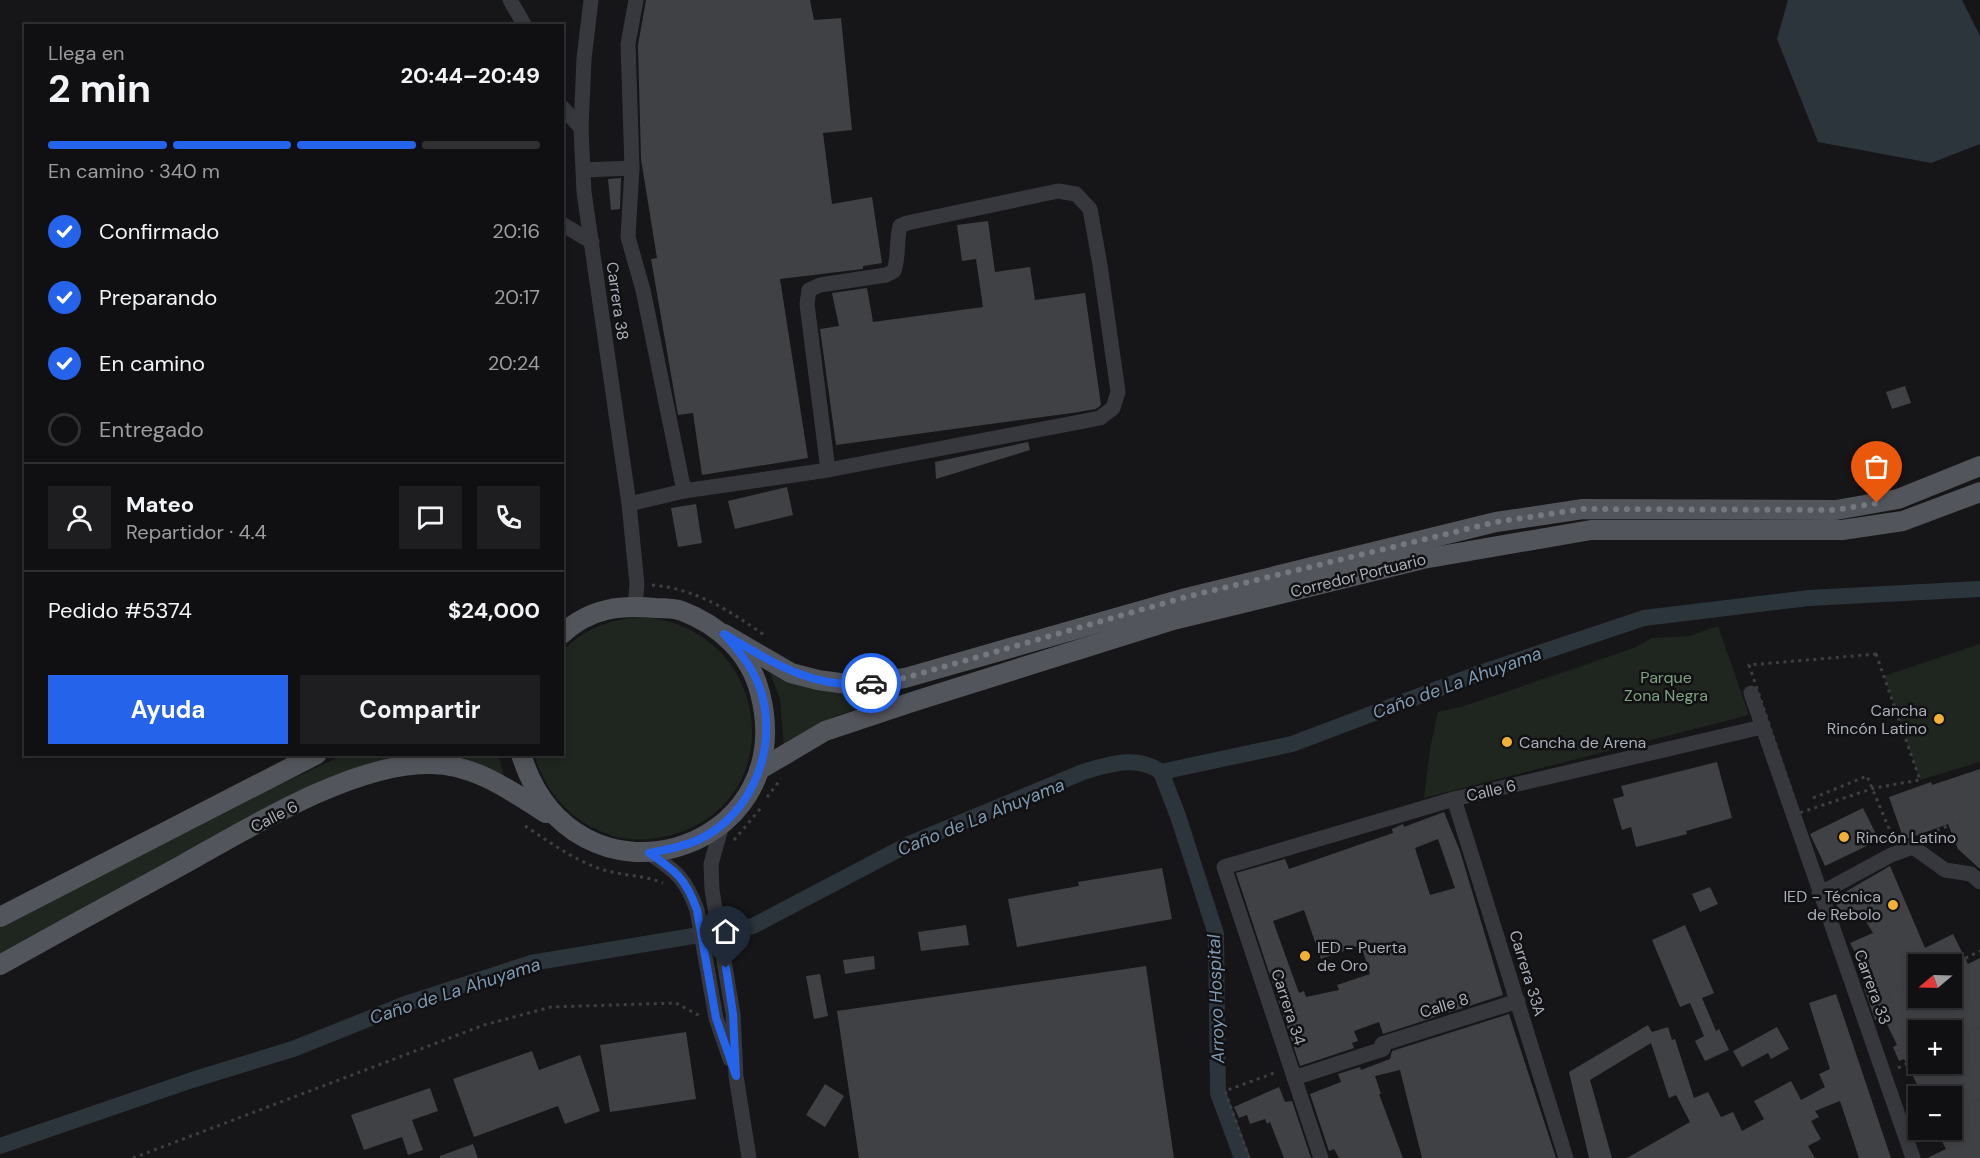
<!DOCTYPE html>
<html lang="es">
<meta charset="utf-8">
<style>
body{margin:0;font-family:"DM Sans",sans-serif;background:#1e1e20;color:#f1f3f6;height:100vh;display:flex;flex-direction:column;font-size:22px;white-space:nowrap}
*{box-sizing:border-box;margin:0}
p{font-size:20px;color:#9c9d9f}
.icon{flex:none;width:33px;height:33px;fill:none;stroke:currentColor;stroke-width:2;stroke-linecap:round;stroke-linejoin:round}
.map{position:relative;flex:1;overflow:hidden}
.side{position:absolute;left:24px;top:24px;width:540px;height:732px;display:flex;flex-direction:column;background:#101012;border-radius:0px;box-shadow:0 3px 9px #0003,0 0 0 2px #303032}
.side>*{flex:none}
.needle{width:39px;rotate:251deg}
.tools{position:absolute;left:1908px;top:954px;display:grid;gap:12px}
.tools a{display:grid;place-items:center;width:54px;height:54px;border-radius:0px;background:#101012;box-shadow:0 3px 9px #0003,0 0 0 2px #303032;font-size:30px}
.pin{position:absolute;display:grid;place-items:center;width:51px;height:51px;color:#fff;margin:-62px -26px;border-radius:50% 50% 50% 0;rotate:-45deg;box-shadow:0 0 6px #0007}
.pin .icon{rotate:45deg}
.courier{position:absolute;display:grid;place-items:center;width:60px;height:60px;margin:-30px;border:4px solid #2563eb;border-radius:50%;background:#fff;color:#222;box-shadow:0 2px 8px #0007}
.summary em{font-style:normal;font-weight:700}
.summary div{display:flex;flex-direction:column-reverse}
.summary{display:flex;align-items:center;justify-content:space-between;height:102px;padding:0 24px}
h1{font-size:39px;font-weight:700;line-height:45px}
.bar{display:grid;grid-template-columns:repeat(4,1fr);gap:9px 6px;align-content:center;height:72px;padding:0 24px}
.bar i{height:8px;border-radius:4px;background:#303032}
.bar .active{background:#2563eb}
.bar p{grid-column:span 4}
.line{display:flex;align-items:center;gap:15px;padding:0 24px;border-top:2px solid #303032}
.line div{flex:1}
.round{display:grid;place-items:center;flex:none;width:63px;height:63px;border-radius:0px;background:#1e1e20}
ol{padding:0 24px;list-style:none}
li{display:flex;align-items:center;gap:18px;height:66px}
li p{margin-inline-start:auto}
li .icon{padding:6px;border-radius:50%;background:#2563eb;color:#fff;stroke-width:4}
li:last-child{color:#9c9d9f}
li i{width:33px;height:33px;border:3px solid #303032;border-radius:50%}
.primary-button{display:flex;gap:12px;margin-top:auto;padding:12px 24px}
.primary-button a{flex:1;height:69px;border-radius:0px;background:#2563eb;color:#fff;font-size:24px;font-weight:700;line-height:69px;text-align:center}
.primary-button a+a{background:#1e1e20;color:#f1f3f6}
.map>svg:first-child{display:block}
.green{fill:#1e261f}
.water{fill:#2c353c}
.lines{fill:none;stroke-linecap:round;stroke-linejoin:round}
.canal{stroke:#2c353c;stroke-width:16}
.building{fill:#404145;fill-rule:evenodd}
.path{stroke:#3d3f44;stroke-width:3;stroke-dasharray:3 4.5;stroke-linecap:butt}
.minor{stroke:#37383d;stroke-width:15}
.major{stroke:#53555c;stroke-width:20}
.done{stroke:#757880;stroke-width:6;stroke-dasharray:0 10.8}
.route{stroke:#2563eb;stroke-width:8}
.poi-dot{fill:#f2b134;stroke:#111113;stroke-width:2}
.labels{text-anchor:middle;stroke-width:5;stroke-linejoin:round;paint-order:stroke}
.street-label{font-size:16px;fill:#a8adb8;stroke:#111113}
.park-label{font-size:16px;fill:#7fa381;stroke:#111113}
.poi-label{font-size:16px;fill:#a8adb8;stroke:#111113;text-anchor:start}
.water-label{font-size:18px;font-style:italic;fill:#7f9bb3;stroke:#111113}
</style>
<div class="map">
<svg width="1980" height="1158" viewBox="0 0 1980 1158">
<rect width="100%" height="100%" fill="#161618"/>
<g class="green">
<path d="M640 617C774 625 794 806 667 836 647 841 625 841 605 833 568 819 546 791 534 755L562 754 563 651C583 629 611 619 640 617Z"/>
<path d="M1718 626 1749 715 1424 798 1430 749 1438 712 1464 706 1558 674 1634 648 1652 638 1689 636Z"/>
<path d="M1980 644V762L1920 780 1884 676Z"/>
<path d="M770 673C811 689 849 697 892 689L895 696 833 717 784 746 780 699Z"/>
<path d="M343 755H431C365 758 305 790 247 820 163 863 82 911 0 958V927L183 830Z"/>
<path d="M444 755H498L504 776 465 758Z"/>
</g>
<path class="water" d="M1788 0H1962L1980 36V144L1931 163 1818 142 1777 39Z"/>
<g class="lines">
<g class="canal">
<path d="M1161 772 1178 816 1216 934 1218 1093 1242 1158"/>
<path d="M0 1146 192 1080 293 1049 408 1003 531 963 753 926 909 844 1083 772C1109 764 1137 755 1161 772L1292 744 1480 673 1644 618 1809 598 1980 589"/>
</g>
</g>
<g class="building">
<path d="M646 0H810L814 20 841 18 852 130 823 133 832 204 872 197 882 263 863 266V269L780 279 808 458 702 475 693 413 678 415 651 259 657 258 641 159 638 45Z"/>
<path d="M621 178 620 209 611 210 608 179Z"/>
<path d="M988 221 995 272 1030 267 1035 300 1085 293 1101 405 1096 409 1072 413 836 445 820 329 839 326 832 293 867 288 873 322 983 307 976 259 962 261 957 225Z"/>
<path d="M1905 386 1911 403 1892 409 1886 392Z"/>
<path d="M1028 442 1030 450 936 479 935 462Z"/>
<path d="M787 487 793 515 735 529 728 501Z"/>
<path d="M696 504 702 543 678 547 671 508Z"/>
<path d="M1717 762 1732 818 1686 831 1687 834 1636 847 1631 827 1622 830 1613 799 1624 796 1621 786Z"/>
<path d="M1980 769V869L1958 849 1948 824 1904 840 1889 797 1931 782 1932 785Z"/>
<path d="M1863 808 1879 840 1825 866 1810 834Z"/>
<path d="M1444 812 1460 851 1503 995 1383 1034 1379 1022 1354 1031 1358 1041 1352 1043 1354 1048 1300 1066 1236 873 1285 859 1289 869 1393 833 1392 829 1403 824 1404 827ZM1438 839 1455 888 1430 895 1415 848ZM1304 910 1321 959 1361 945 1370 974 1337 985 1339 990 1306 997 1304 991 1299 993 1273 921Z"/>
<path d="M1890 866 1925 948 1953 934 1968 964 1980 958V1158H1927L1946 1149 1936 1130H1952V1096H1923L1904 1059 1899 1061 1893 1047 1897 1045 1883 1016 1875 1020 1864 988 1866 987 1856 964 1860 962 1850 943 1873 933 1859 910 1845 920 1833 899ZM1918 964H1952V998H1918ZM1918 1030H1952V1064H1918Z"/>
<path d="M1162 868 1172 919 1017 947 1008 899 1079 886 1078 882Z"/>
<path d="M1710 887 1718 904 1700 912 1692 894Z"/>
<path d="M966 925 969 945 921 951 918 932Z"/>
<path d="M1685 925 1714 993 1702 998 1716 1031 1719 1029 1729 1050 1705 1061 1695 1041 1704 1036 1690 1003 1680 1007 1652 940Z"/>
<path d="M874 956 875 969 845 974 843 960Z"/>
<path d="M1146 966 1174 1158H859L837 1011Z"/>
<path d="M820 974 828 1016 814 1019 806 976Z"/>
<path d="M1836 994 1891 1158H1859L1840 1101 1815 1111 1819 1117 1811 1121 1821 1139 1808 1146 1815 1158H1627L1690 1122 1676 1095 1669 1098 1651 1043 1590 1080 1612 1158H1589L1569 1072 1648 1025 1652 1032 1668 1027 1672 1040 1675 1039 1694 1098 1708 1092 1721 1117 1733 1112 1742 1131 1764 1119 1754 1101 1791 1081 1801 1100 1825 1087 1819 1074 1830 1069 1809 1003Z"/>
<path d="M1509 1014 1556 1158H1422L1400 1070 1375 1076 1381 1094H1379L1403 1158H1339L1334 1149 1329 1151 1310 1094 1341 1082 1338 1074 1360 1067 1361 1070 1390 1059 1392 1051Z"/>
<path d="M1777 1027 1789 1049 1771 1059 1768 1053 1742 1067 1733 1051Z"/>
<path d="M686 1032 696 1099 610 1112 600 1045Z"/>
<path d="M532 1051 539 1070 580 1055 600 1111 565 1124 558 1106 474 1137 453 1079Z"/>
<path d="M825 1084 844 1096 825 1127 806 1115Z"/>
<path d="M1279 1087 1285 1102 1292 1101 1311 1158H1284L1270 1122 1267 1124 1265 1119 1250 1124 1247 1115 1239 1118 1234 1107Z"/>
<path d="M430 1088 438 1111 412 1120 423 1150 408 1155 402 1137 364 1150 351 1115Z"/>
<path d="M473 1144 478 1158H440V1156Z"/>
</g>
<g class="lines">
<g class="path">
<path d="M652 585C696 589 729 610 764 635"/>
<path d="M1876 654 1920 780 1874 788 1799 813 1749 665Z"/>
<path d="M767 797 781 779"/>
<path d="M1813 798 1867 776 1893 838"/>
<path d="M525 826C553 844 580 865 612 872 630 876 646 876 663 883"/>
<path d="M1923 836 1980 813"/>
<path d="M734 840 761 808"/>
<path d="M1952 965 1980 951"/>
<path d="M1875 1002 1918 981"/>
<path d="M1952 1041 1980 1027"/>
<path d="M1898 1068 1918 1058"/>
<path d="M1952 1113 1980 1100"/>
<path d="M133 1158 484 1025 551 1007 676 1003 700 1016"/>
<path d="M1249 1158 1225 1091 1277 1072"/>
</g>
<g class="minor">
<path d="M510 0 525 26"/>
<path d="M591 0 584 59 581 128 584 192 629 504 637 584 635 606"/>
<path d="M562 107 581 128"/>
<path d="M583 170 632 168"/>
<path d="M562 224 592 242"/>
<path d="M684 491 828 470 807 304 809 290 820 285 886 275 894 271C899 256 896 242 900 226L907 223 1058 191 1076 194 1090 209 1100 265 1118 392 1113 408 1100 418 828 470"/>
<path d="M629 504 684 491 643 290 628 237 632 168 628 44 636 0"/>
<path d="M1751 693 1913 1158"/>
<path d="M1454 799 1566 1158"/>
<path d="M722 825 711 864 712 890 733 1014 736 1076 749 1158"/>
<path d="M649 853C676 871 686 879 697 910L716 1018 730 1059"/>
<path d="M1819 894 1891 855 1913 847 1945 870 1971 874 1980 882"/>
<path d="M1382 1044 1518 1001"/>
<path d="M1294 1078 1383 1049"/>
<path d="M1321 1158 1224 867 1454 799 1762 727"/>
</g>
<g class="major">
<path d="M724 634 791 673 818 680 854 685 905 678 1182 599 1496 522 1583 509 1836 510 1898 499 1980 466"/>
<path d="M521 754C572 922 802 856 760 693 750 653 719 625 682 611 674 608 664 608 655 608 620 605 590 608 562 634"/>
<path d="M759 770 825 731 912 702 1173 620 1423 559 1591 530H1842L1903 521 1980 492"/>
<path d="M0 917 317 754"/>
<path d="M0 965C61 931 123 897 184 864 250 827 355 762 431 764 474 764 511 791 546 813"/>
</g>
</g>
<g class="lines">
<path class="done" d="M871 683 905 678 1182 598 1496 522 1583 509 1836 510 1877 503"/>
<path class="route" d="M726 968 733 1014 736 1076 716 1018 697 910C686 879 676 871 649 853 666 850 682 847 698 840 755 814 781 740 758 683 750 664 737 649 724 634 772 662 813 690 871 683"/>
</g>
<g class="poi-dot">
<circle cx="1939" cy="719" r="6"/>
<circle cx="1507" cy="742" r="6"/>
<circle cx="1844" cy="837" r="6"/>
<circle cx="1893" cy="905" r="6"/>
<circle cx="1305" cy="956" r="6"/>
</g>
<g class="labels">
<g class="street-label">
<text transform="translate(618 301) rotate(82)" y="6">Carrera 38</text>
<text transform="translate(1358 575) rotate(-14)" y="6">Corredor Portuario</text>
<text transform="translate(1491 790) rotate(-13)" y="6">Calle 6</text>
<text transform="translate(274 816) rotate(-27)" y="6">Calle 6</text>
<text transform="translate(1528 973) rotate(73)" y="6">Carrera 33A</text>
<text transform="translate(1873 987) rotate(70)" y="6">Carrera 33</text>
<text transform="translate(1444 1005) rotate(-17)" y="6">Calle 8</text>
<text transform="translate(1289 1007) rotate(72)" y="6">Carrera 34</text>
</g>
<g class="park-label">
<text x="1666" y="683">Parque<tspan x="1666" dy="18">Zona Negra</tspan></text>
</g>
<g class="poi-label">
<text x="1927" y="716" text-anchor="end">Cancha<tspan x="1927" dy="18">Rincón Latino</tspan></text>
<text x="1519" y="748">Cancha de Arena</text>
<text x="1856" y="843">Rincón Latino</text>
<text x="1881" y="902" text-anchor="end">IED - Técnica<tspan x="1881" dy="18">de Rebolo</tspan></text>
<text x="1317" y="953">IED - Puerta<tspan x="1317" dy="18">de Oro</tspan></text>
</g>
<g class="water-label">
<text transform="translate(1457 683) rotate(-20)" y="6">Caño de La Ahuyama</text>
<text transform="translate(981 817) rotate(-22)" y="6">Caño de La Ahuyama</text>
<text transform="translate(455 991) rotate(-18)" y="6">Caño de La Ahuyama</text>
<text transform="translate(1216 999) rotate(-92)" y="6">Arroyo Hospital</text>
</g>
</g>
</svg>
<div class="tools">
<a><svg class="needle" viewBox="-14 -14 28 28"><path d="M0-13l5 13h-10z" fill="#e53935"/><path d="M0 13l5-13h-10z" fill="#9c9d9f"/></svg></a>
<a>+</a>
<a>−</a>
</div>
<div class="pin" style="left:1877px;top:503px;background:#ea580c"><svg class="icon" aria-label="bag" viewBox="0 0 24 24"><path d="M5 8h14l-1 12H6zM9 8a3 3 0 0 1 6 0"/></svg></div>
<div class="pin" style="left:726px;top:968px;background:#1f2937"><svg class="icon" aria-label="home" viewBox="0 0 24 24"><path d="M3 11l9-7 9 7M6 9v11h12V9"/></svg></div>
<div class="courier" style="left:871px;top:683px"><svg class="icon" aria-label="car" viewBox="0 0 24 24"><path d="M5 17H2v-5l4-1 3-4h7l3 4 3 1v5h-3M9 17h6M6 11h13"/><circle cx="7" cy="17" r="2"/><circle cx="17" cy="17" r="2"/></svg></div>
<section class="side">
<div class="summary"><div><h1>2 min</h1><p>Llega en</p></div><em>20:44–20:49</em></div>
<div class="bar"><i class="active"></i><i class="active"></i><i class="active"></i><i></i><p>En camino · 340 m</p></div>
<ol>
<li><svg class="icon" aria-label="check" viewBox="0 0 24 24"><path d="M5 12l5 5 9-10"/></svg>Confirmado<p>20:16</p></li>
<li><svg class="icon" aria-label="check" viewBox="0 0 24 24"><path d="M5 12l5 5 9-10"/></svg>Preparando<p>20:17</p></li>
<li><svg class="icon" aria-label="check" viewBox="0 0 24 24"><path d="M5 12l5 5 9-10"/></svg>En camino<p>20:24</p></li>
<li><i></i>Entregado</li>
</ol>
<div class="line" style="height:108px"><a class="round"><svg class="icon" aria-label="person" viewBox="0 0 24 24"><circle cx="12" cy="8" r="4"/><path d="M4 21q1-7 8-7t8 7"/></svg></a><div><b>Mateo</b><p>Repartidor · 4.4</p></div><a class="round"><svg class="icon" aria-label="chat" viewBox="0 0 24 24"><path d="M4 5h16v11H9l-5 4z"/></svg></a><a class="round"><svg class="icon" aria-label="phone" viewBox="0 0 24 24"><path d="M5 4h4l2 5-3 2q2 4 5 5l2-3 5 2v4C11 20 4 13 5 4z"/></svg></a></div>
<div class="line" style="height:78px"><div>Pedido #5374</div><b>$24,000</b></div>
<div class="primary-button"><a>Ayuda</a><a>Compartir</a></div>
</section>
</div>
